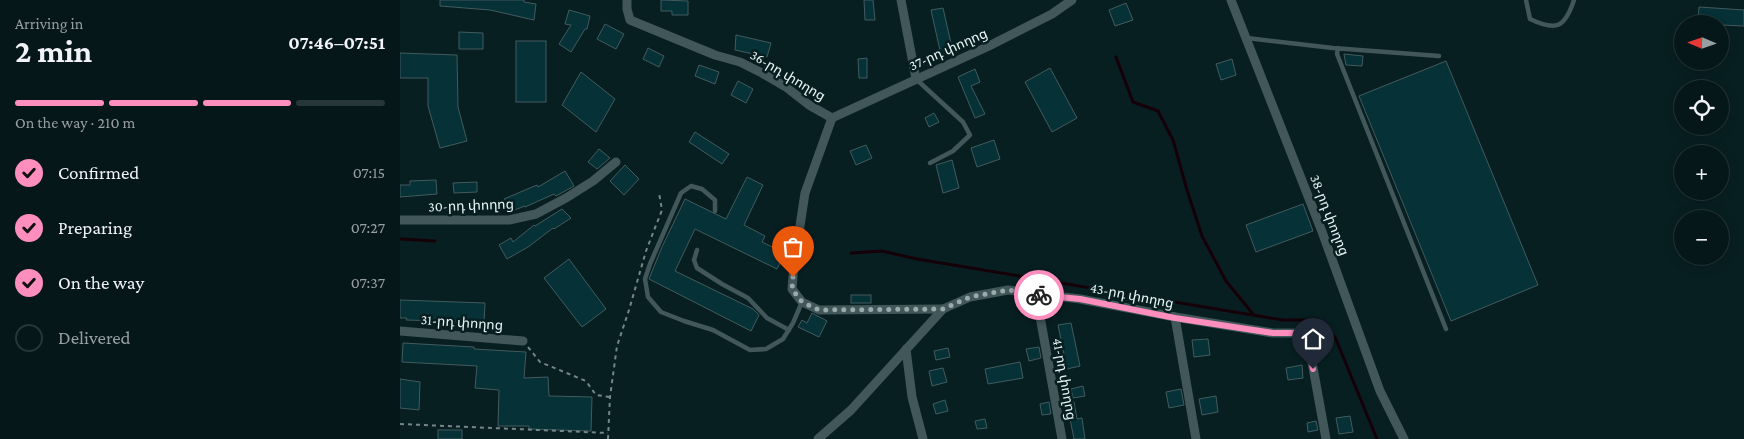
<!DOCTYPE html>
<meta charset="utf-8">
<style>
body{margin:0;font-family:"Crimson Pro","Noto Sans Armenian",serif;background:#0f2023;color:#f1f3f6;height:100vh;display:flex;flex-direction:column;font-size:19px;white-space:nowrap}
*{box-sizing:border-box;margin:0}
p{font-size:16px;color:#989fa2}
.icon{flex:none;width:28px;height:28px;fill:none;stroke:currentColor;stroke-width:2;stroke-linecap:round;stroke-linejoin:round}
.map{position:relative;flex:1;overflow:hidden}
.sheet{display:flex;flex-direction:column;background:#06171a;width:400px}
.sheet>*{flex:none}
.needle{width:32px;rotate:272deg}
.fabs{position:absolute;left:1274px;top:15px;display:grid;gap:10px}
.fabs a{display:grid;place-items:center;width:55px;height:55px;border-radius:50%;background:#06171a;box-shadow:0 2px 12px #0003,0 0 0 1px #273639;font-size:25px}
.pin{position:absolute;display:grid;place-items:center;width:42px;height:42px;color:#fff;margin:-51px -21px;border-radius:50% 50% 50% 0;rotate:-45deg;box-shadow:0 0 5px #0007}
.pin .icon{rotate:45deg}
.courier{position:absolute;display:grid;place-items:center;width:50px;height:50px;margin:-25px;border:4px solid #fd8ebe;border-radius:50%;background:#fff;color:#222;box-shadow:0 1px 6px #0007}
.headline em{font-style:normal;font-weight:700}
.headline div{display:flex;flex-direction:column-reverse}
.headline{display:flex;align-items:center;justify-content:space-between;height:85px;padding:0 15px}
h1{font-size:32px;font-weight:700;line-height:38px}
.bar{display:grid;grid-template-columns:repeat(4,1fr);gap:8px 5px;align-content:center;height:60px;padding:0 15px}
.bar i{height:6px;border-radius:4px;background:#273639}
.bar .on{background:#fd8ebe}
.bar p{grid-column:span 4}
ol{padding:0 15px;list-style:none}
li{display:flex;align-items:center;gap:15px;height:55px}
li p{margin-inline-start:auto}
li .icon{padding:5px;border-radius:50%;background:#fd8ebe;color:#111;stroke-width:4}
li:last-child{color:#989fa2}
li i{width:28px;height:28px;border:2px solid #273639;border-radius:50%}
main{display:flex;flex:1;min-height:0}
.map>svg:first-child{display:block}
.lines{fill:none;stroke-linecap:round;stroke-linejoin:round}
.stream{stroke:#160008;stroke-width:3}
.building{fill:#053137;stroke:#435b5e}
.path{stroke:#748689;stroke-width:2;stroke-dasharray:4 4;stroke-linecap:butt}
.lane{stroke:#42575a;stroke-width:4.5}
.street{stroke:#42575a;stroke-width:9}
.done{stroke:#99a9ac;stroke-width:5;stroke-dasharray:0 9}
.route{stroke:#fd8ebe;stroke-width:6}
.labels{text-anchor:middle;stroke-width:5;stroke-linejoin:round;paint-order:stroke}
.street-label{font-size:14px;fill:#e7f4f6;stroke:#081f22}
</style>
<main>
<section class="sheet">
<div class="headline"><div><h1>2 min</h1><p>Arriving in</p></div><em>07:46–07:51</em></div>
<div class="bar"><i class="on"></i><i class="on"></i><i class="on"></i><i></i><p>On the way · 210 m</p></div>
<ol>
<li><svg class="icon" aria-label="check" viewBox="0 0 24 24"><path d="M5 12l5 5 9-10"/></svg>Confirmed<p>07:15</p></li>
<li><svg class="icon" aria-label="check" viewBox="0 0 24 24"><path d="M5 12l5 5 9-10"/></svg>Preparing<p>07:27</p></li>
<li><svg class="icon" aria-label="check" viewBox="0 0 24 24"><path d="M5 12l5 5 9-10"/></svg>On the way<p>07:37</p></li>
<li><i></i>Delivered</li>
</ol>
</section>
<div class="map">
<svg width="1344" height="439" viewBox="0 0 1344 439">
<rect width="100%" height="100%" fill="#081f22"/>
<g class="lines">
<g class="stream">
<path d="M716 57 733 102 758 111 773 140 787 190 802 236 826 281 853 314"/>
<path d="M0 239 35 241"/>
<path d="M451 253 482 251 517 259 883 320H916L935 337 977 439"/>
</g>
</g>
<g class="building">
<path d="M40 0H124V2L136 4 134 20 90 10 40 6Z"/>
<path d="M261 0 288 1V15H272V11H261Z"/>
<path d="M464 0H473L475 20H465Z"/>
<path d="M726 3 733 20 715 26 709 10Z"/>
<path d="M1299 7 1344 10V26L1298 24Z"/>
<path d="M543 8 553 52 541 55 531 10Z"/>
<path d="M169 10 190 16 187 29H185L171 52 159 44 171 25 165 24Z"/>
<path d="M205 24 224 34 216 49 197 39Z"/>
<path d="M59 32 83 33V49H59Z"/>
<path d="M336 35 371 43 367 57 335 50Z"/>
<rect x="116" y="41" width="30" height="61"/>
<path d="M248 48 264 56 259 67 243 59Z"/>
<path d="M0 53 57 55 58 107 67 141 40 148 28 106V78H0Z"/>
<path d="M944 54 963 56 962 66 946 65Z"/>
<path d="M467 58V78H459L458 59Z"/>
<path d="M832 59 836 75 821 80 816 64Z"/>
<path d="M1046 61 1138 285 1051 321 959 96Z"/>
<path d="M299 65 319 72 315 84 295 76Z"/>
<path d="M650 68 677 118 652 132 625 82Z"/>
<path d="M575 69 580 82 571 86 585 114 575 118 558 77Z"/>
<path d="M181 72 215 99 196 132 162 105Z"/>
<path d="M338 81 353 89 346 103 331 95Z"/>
<path d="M534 113 539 122 529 127 525 118Z"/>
<path d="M295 132 329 154 322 164 289 142Z"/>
<path d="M594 140 600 159 577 167 571 148Z"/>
<path d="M466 145 472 158 456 165 450 151Z"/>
<path d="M199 149 210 158 197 169 188 162Z"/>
<path d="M552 160 559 188 543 193 536 165Z"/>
<path d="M225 165 239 179 224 195 210 181Z"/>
<path d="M165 171 174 186 156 196 154 194 125 207V206L109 212 104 199 137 185 138 187Z"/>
<path d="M347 177 363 185 344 225 365 236 362 242 385 253 377 269 295 229 275 271 353 309 359 315 351 331 249 279 262 247 285 199 326 219Z"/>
<path d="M36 180 37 194 0 197V185H10V181Z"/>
<path d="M77 182V192L54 193 53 183Z"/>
<path d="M903 204 913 231 856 252 846 225Z"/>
<path d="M162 209 171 218 154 229 153 228 128 247 107 259 99 245 111 238 113 242 134 225 135 226Z"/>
<path d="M169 259 206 309 182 327 144 278Z"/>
<rect x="451" y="295" width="20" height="8"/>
<path d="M0 300 85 303 84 322 6 320 7 318H0Z"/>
<path d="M412 313 427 321 419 337 398 327 402 320 407 323Z"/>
<path d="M671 323 680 366 667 369 658 325Z"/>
<path d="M808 339 810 355 794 357 792 340Z"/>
<path d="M3 343 74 347V349L126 352 124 378 148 377 149 396 192 397 191 431 129 429V426H98L99 390 75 388 77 366 2 362Z"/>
<path d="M639 347 641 358 629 361 626 349Z"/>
<path d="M548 348 550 357 536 360 534 351Z"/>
<path d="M620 362 623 378 588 384 585 369Z"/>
<path d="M902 365 903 378 888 380 886 368Z"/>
<path d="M543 368 547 382 532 386 529 371Z"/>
<path d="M0 379 20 382 19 410 0 408Z"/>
<path d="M683 386 685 396 673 398 671 389Z"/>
<path d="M781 389 784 405 769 408 766 392Z"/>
<path d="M816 396 818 412 802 415 799 399Z"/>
<path d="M545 400 548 411 536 414 533 404Z"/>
<path d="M649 402 651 414 642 415 640 404Z"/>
<path d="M674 402 677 419 682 418 685 439H674L667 404Z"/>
<path d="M950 416 953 432 939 434 936 418Z"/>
<path d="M585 419 587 428 577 429 575 421Z"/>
<path d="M916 421 918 430 908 432 907 423Z"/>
<rect x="38" y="430" width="24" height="9"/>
</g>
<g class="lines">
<g class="path">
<path d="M128 347 140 362 186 381 196 395 210 397"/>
<path d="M0 424 208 433"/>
<path d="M208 439 210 397 217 346 229 310 246 251 262 210 259 193"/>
</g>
<g class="lane">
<path d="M1126 0 1130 19C1157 32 1165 27 1174 0"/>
<path d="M847 38 933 48 1039 56"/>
<path d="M938 48 937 54 1046 329"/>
<path d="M517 80 563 122 570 135 553 151 530 163"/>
<path d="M315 211V200L302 189 291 186 281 193 250 264 245 279 248 297 261 312 284 321 313 330 350 350 366 349 383 339 393 323 402 302"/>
<path d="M297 250 294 260 297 268 322 284 348 298 367 318 389 330"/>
</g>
<g class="street">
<path d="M227 0V9L230 20 315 55 340 62 362 73 386 87 409 105 432 118"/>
<path d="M501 0 516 79"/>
<path d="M831 0 921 229 980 391 1004 439"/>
<path d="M432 118 405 193 394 265 392 289 402 302 419 310 543 309"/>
<path d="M432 118 589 46 652 14 672 0"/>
<path d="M0 220H109L136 214 166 198 193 181 216 162"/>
<path d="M636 294 662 439"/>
<path d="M775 317 796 439"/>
<path d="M0 331 123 341"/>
<path d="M506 349 512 397 523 439"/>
<path d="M418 439 451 410 543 309 570 297 608 290 680 299 775 317 873 333H894L905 338 910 351 926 439"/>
</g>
</g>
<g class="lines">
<path class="done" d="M393 277 392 289 402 302 419 310 543 309 570 297 608 290 639 295"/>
<path class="route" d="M639 295 680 299 775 318 873 333H894L905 338 913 369"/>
</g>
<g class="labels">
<g class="street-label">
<text transform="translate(548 49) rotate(-24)" y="5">37-րդ փողոց</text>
<text transform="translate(388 75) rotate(31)" y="5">36-րդ փողոց</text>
<text transform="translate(71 205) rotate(-2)" y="5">30-րդ փողոց</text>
<text transform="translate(930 215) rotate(69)" y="5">38-րդ փողոց</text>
<text transform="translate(732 295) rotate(11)" y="5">43-րդ փողոց</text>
<text transform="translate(62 322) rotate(4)" y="5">31-րդ փողոց</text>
<text transform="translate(665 379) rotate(80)" y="5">41-րդ փողոց</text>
</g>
</g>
</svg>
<div class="fabs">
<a><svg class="needle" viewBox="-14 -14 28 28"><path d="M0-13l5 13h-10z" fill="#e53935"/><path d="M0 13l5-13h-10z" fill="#989fa2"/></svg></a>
<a><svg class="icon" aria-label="locate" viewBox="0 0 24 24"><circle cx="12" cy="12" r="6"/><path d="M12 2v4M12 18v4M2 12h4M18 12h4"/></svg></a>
<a>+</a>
<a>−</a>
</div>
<div class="pin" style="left:393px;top:277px;background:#ea580c"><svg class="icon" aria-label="bag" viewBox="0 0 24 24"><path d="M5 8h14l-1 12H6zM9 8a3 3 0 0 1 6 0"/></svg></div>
<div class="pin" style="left:913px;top:369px;background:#1f2937"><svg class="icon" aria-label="home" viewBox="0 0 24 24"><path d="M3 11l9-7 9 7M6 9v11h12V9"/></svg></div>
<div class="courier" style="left:639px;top:295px"><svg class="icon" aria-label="bike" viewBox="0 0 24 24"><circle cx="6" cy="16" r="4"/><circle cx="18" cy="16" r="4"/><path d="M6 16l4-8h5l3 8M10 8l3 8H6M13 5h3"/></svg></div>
</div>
</main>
